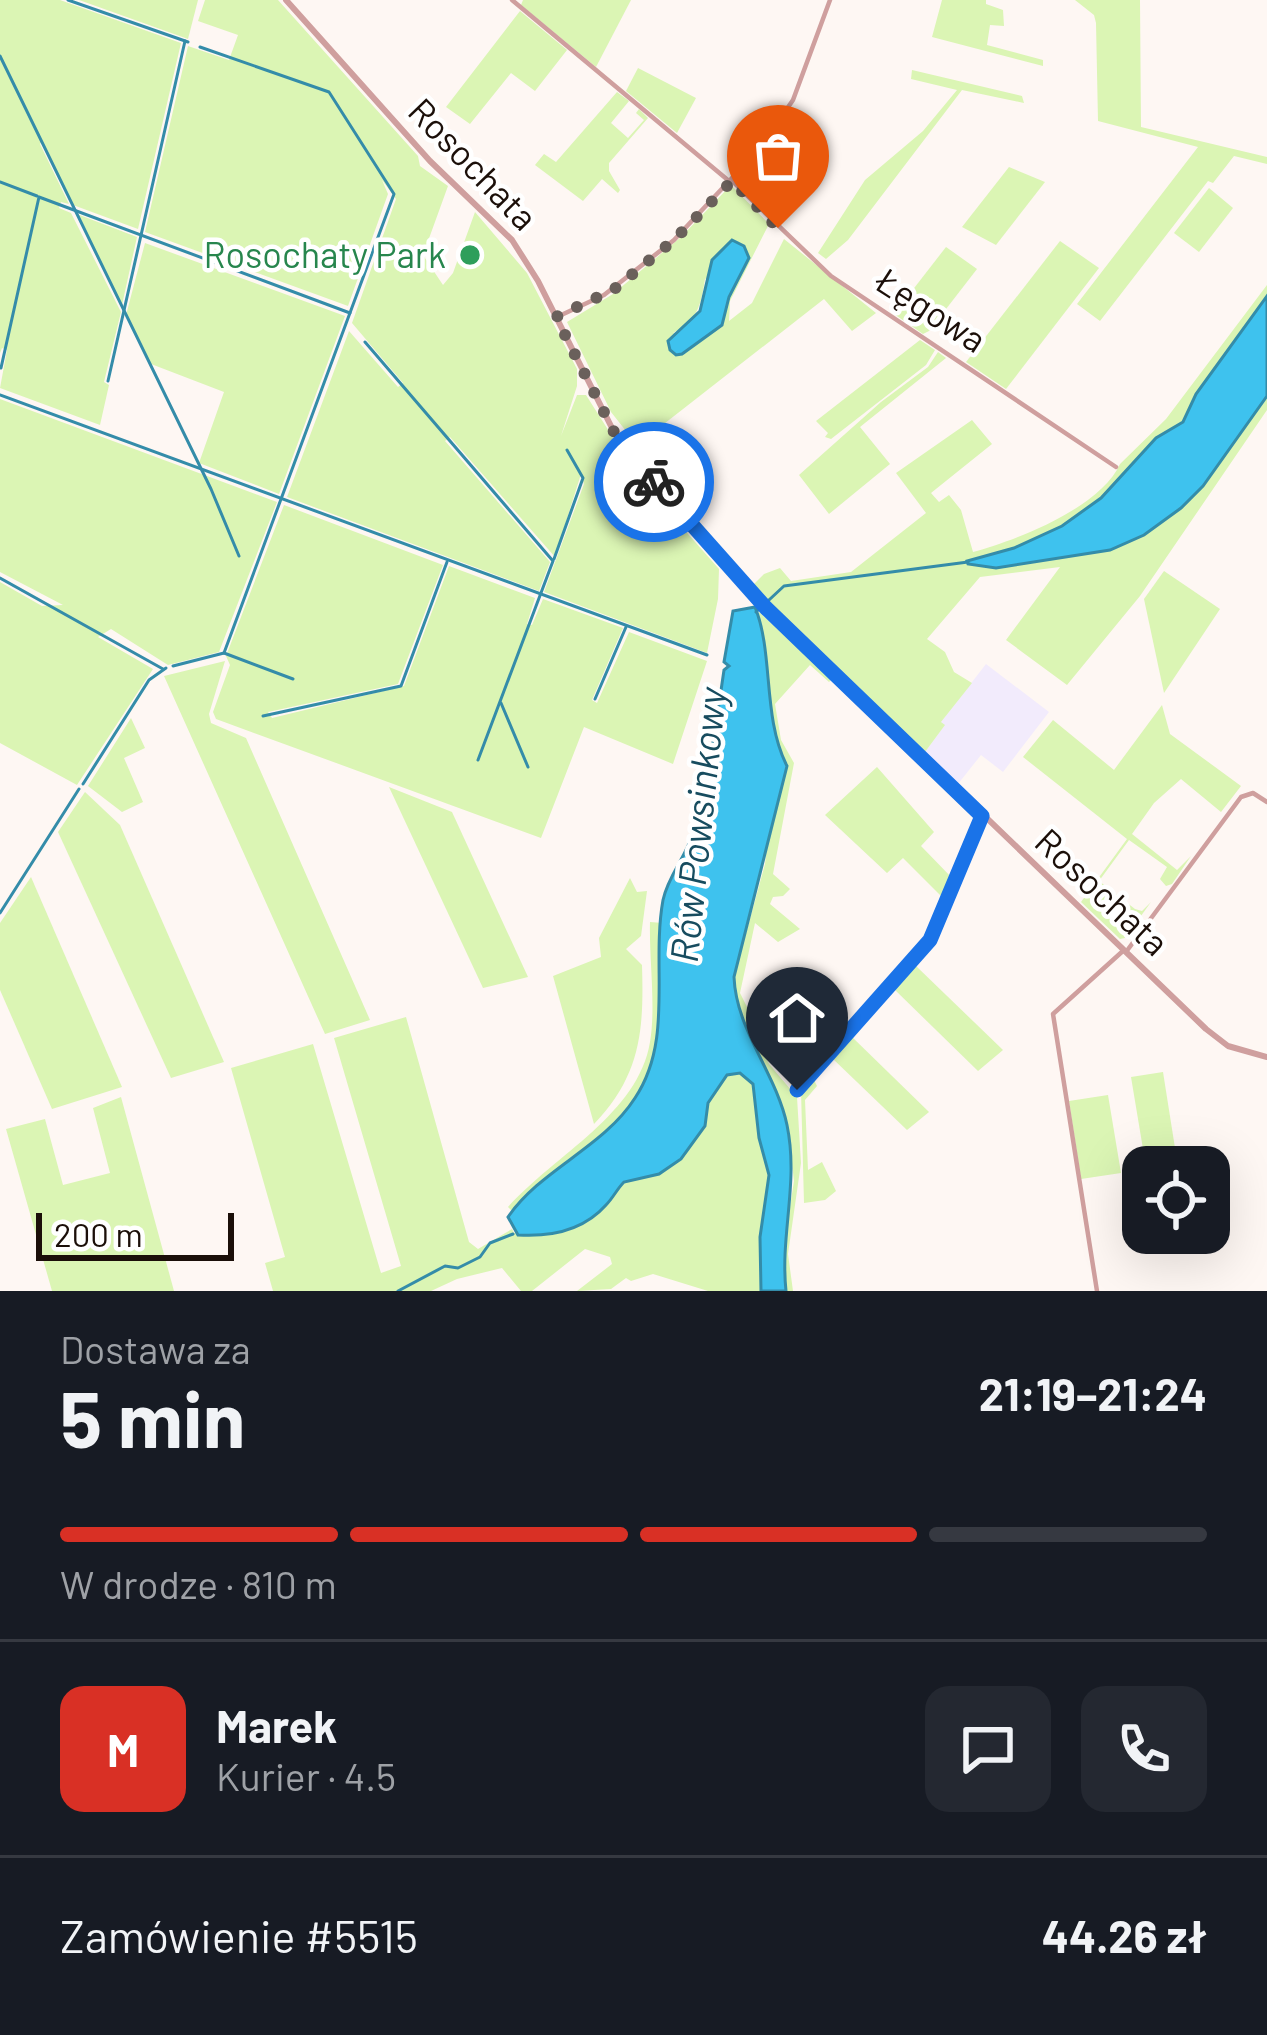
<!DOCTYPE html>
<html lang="pl">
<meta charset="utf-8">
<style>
body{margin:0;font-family:Barlow,sans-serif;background:#242831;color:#f1f3f6;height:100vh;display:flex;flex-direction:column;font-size:45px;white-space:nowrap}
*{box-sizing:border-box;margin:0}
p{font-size:39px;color:#9ea1a6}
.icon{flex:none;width:66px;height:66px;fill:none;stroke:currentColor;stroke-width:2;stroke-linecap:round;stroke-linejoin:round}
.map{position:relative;height:1291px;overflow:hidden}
.details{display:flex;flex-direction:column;background:#171b24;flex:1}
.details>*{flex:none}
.fabs{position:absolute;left:1122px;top:1146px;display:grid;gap:24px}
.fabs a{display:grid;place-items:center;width:108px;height:108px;border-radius:24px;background:#171b24;box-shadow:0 12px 48px #0002;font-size:60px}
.scale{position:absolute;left:36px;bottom:30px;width:198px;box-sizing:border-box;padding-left:12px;border:6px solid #1b0f09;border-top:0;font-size:33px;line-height:42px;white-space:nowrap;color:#1b0f09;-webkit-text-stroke:9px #fff;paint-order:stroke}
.pin{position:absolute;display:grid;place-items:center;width:102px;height:102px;color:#fff;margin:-123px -51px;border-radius:50% 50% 50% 0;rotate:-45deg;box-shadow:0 0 12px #0007}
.pin .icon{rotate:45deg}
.courier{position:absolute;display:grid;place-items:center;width:120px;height:120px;margin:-60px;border:9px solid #1a73e8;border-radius:50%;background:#fff;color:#222;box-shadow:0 3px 15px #0007}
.summary em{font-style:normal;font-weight:700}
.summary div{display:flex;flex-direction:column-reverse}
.summary{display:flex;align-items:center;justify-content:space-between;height:204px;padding:0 60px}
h1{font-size:78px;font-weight:700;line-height:90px}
.bar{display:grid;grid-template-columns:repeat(4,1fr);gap:18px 12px;align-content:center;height:144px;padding:0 60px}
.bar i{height:15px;border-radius:9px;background:#363941}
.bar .current{background:#d93025}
.bar p{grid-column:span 4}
.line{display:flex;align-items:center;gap:30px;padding:0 60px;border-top:3px solid #363941}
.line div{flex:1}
.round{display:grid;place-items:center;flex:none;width:126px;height:126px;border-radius:24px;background:#242831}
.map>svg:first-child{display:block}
.industrial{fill:#f2ebfc}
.green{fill:#dbf5b4;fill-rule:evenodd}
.water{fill:#3ec2ee;stroke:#348ca9;stroke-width:3}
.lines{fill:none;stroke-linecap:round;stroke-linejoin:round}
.stream{stroke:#348ca9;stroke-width:3}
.minor{stroke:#cf9f9e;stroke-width:4.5}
.tertiary{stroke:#cf9f9e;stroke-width:6}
.done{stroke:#6a605b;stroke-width:12;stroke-dasharray:0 21.6}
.route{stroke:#1a73e8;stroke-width:15}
.leisure-dot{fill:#2e9e5b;stroke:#fff;stroke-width:4.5}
.labels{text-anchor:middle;stroke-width:9;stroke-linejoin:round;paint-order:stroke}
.street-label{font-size:36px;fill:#1b0f09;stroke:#fff}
.leisure-label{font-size:36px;fill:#27864d;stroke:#fff;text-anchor:end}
.water-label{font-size:39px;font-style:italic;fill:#174c5f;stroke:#fff}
</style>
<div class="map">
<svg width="1267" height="1291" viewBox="0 0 1267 1291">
<rect width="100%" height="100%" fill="#fef7f3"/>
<path class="industrial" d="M986 664 1049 712 1003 772 981 755 958 784 925 752 944 726 941 722Z"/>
<g class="green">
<path d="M0 0H60L181 43 138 229 73 205 42 141 40 144 69 204 61 202 59 208 71 213 121 312 104 382 109 385 100 425 0 388 7 350 2 348 0 353Z"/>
<path d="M79 0H198L188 39Z"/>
<path d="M205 0H278L418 156 420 166 448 186 423 255 443 285 453 273 475 212 527 273 577 369V386L561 436 577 395H586L638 477 624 515 648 522 658 500 719 569 718 599 707 653 544 592 584 484 581 474 555 557 450 437 445 441 550 562 539 591 287 497 349 331 398 387 403 383 352 323 396 199 382 180 388 194 348 306 145 232 188 46 229 60 238 35 198 21Z"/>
<path d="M523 0H631L596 67 521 5Z"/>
<path d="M942 0H986V4L1003 10 1004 26 990 25 987 45 1043 60V66L932 37Z"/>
<path d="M1075 0H1140L1141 127 1267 157V164L1234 156 1213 183 1208 181 1100 321 1077 304 1198 147 1098 121 1096 23 1094 15Z"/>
<path d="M520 11 567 50 535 91 511 73 470 124 446 107Z"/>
<path d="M638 68 696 98 677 133 626 91Z"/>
<path d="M912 70 1022 96 1024 103 962 90 848 240 826 259 818 253 865 180 923 131 957 90 911 79Z"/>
<path d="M617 92 629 101 611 123 628 138 644 120 636 113 639 109 648 118 609 163V171L620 190 618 193 602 179 583 201 535 165 544 154 556 162Z"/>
<path d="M785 121 816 142 771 215 736 181Z"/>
<path d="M1009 167 1045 182 996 245 962 227Z"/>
<path d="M731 185 769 224 730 301 729 321 752 303 784 239 876 313 852 331 824 299 637 445 611 412 567 322 613 294 681 237ZM748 258 729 297 722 325 673 333C698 320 701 305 705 279Z"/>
<path d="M1209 188 1233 208 1199 252 1174 233Z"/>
<path d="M77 214 137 237 122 305Z"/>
<path d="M1060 241 1099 268 1006 389 966 362Z"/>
<path d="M145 243 345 316 279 494 199 463 224 392 151 364 126 315Z"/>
<path d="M946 247 977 269 929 331 923 334 894 314Z"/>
<path d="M1267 285V410L1140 596 1067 685 1006 640 1060 567 980 577 927 639 945 652 954 672 972 683 941 722 945 725 925 752 752 586 764 574 780 568 791 581 851 572 926 513 896 473 972 420 992 444 931 493 939 502 949 495 961 510 973 552C1017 540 1100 508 1120 464L1166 419Z"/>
<path d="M920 340 935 350 926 365 831 439 825 437 828 433 816 421Z"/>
<path d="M938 352 946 358 860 427 890 464 829 514 799 475 881 402 928 367Z"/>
<path d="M0 399 277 502 219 652 168 665 111 629 98 637 153 669 77 785 0 743V582L42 606 63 605 0 572Z"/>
<path d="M284 505 443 565 398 684 268 712 272 718 404 686 449 566 535 598 527 624 532 625 543 599 623 628 592 700 597 703 629 632 707 661 673 764 584 727 541 838 216 719 213 712 230 665 226 656Z"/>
<path d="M1164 571 1220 609 1164 693 1144 599Z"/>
<path d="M759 612 832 679 829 682 810 665 775 704 781 740 794 763 773 874 790 889 783 896 773 897 770 904 800 929 778 942 755 923 740 993 758 1029 755 1033 769 1064 797 1097 801 1163 788 1254 793 1291H786L782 1258 794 1181 787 1122 735 1003 734 977 765 864 778 750 766 680 763 629 757 617Z"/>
<path d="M225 661 209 714 211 723 246 738 370 1020 325 1034 164 676Z"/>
<path d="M1162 705 1170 734 1241 786 1221 812 1181 779 1154 803 1132 834 1177 870 1191 856 1172 884 1166 886 1160 879 1167 867 1129 840 1099 881 1135 909 1142 911 1151 902 1125 938 1120 939 1081 902 1127 839 1023 757 1053 720 1114 770Z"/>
<path d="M131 718 145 748 124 758 143 802 122 812 88 786Z"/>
<path d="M877 767 934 832 921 846 953 879 944 899 903 858 887 873 825 815Z"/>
<path d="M389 787 452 812 528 977 483 988Z"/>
<path d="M85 792 120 825 224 1062 171 1078 58 832Z"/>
<path d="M31 877 122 1087 52 1109 0 990V923Z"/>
<path d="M630 878 637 892 647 891 641 936 626 949 642 965C644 1030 641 1075 594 1124L553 976 601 957 599 938Z"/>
<path d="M650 922 663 923 655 1060 635 1098 608 1132 512 1211 508 1207C556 1154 638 1114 650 1042 656 1007 649 959 650 922Z"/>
<path d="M916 966 1003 1050 978 1071 894 989Z"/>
<path d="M406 1017 469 1242 478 1249 512 1229 514 1233 608 1204 624 1182 659 1174 681 1159 705 1126 708 1103 727 1075 740 1073 753 1083 759 1138 769 1175 761 1291H708L653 1274 631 1281 626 1278 611 1289 577 1291 612 1264 610 1257 585 1249 532 1291H521L502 1268 457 1279 431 1291H273L265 1263 285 1257 231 1068 313 1044 381 1273 401 1266 334 1038Z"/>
<path d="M851 1036 929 1112 907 1130 832 1058Z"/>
<path d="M1163 1072 1178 1167H1146L1131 1077Z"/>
<path d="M813 1078 817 1086 805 1100 808 1170 822 1162 836 1191 825 1200 804 1203 801 1091Z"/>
<path d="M1108 1095 1121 1173 1081 1179 1069 1101Z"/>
<path d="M121 1097 174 1291H52L6 1129 45 1119 63 1185 110 1173 93 1108Z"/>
</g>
<g class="water">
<path d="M732 240 744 246 749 258 729 297 722 325 682 354 676 355 670 350 668 341 700 311 712 260Z"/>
<path d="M1267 296V396L1203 486 1181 508 1144 535 1110 550 996 568 968 564 967 561 1014 548 1062 526 1101 498 1156 438 1183 422 1196 394Z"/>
<path d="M755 607C774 654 762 717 787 766L734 977C736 1030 776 1073 787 1125 799 1183 780 1234 786 1291H761L760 1237 769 1175 759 1138 753 1084 740 1073 727 1075 708 1103 705 1126 681 1159 659 1174 624 1182C617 1189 613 1198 606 1205 583 1231 551 1237 518 1235L508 1217C541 1169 603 1148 635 1098 674 1040 651 966 663 900 668 876 686 857 693 833 708 780 716 725 724 670L729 666 724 662 733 611Z"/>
</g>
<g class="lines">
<g class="stream">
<path d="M68 0 188 42"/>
<path d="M200 47 329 92 394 194 224 653"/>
<path d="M0 56 211 489 239 556"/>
<path d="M0 182 37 196"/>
<path d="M365 342 553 561 478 760"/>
<path d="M1 368 39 197 350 313"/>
<path d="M108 381 185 41"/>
<path d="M0 395 707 655"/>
<path d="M554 559 583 478 567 450"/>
<path d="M0 578 163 669"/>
<path d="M756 612 784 586 968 562"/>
<path d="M173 666 224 653 293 679"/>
<path d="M595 699 626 627"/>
<path d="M501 703 528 767"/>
<path d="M263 716 401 686 447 562"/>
<path d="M83 784 149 680 166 668"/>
<path d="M0 913 79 789"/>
<path d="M398 1291 445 1266 458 1268 480 1257 490 1243 513 1234"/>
</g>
<g class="minor">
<path d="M512 0 729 181"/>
<path d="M732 181 831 276 1116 467"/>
<path d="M557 317 604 295 674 240 760 148 793 100 830 0"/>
<path d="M1126 952 1241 797 1253 793 1267 802"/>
<path d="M797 1090 927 945 982 816"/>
<path d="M1097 1291 1053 1014 1124 950"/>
</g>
<path class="tertiary" d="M286 0 430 161 512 240 538 281 615 434 732 573 1206 1029 1228 1046 1267 1057"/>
</g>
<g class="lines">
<path class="done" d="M654 482 615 434 556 317 613 290 674 240 732 181 778 228"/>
<path class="route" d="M654 482 766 608 982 816 930 940 797 1090"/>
</g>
<circle class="leisure-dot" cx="470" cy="255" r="12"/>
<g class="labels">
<g class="street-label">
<text transform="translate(473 164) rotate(46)" y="13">Rosochata</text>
<text transform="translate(931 310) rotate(33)" y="13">Łęgowa</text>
<text transform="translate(1102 892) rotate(43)" y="13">Rosochata</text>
</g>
<g class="leisure-label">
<text x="446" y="268">Rosochaty Park</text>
</g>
<g class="water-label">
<text transform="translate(698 825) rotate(-84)" y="14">Rów Powsinkowy</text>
</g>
</g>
</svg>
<div class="fabs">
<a><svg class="icon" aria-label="locate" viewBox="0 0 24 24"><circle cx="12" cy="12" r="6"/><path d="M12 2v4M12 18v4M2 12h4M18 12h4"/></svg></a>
</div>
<div class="scale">200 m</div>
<div class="pin" style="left:778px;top:228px;background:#ea580c"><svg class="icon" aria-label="bag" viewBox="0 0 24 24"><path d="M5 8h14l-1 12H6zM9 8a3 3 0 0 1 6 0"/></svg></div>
<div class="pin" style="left:797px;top:1090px;background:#1f2937"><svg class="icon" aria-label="home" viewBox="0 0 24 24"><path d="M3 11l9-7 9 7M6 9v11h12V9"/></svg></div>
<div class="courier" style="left:654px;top:482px"><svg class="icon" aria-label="bike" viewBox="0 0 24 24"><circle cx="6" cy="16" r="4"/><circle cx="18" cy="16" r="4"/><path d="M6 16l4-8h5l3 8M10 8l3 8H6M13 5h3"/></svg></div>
</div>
<section class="details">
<div class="summary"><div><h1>5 min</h1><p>Dostawa za</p></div><em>21:19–21:24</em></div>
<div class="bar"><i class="current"></i><i class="current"></i><i class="current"></i><i></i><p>W drodze · 810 m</p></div>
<div class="line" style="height:216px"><b class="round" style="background:#d93025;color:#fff">M</b><div><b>Marek</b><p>Kurier · 4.5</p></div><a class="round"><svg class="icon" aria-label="chat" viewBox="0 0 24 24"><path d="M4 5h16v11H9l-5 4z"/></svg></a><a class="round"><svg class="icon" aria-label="phone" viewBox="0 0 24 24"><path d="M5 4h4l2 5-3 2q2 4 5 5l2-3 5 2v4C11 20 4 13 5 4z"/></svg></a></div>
<div class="line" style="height:156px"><div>Zamówienie #5515</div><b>44.26 zł</b></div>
</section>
